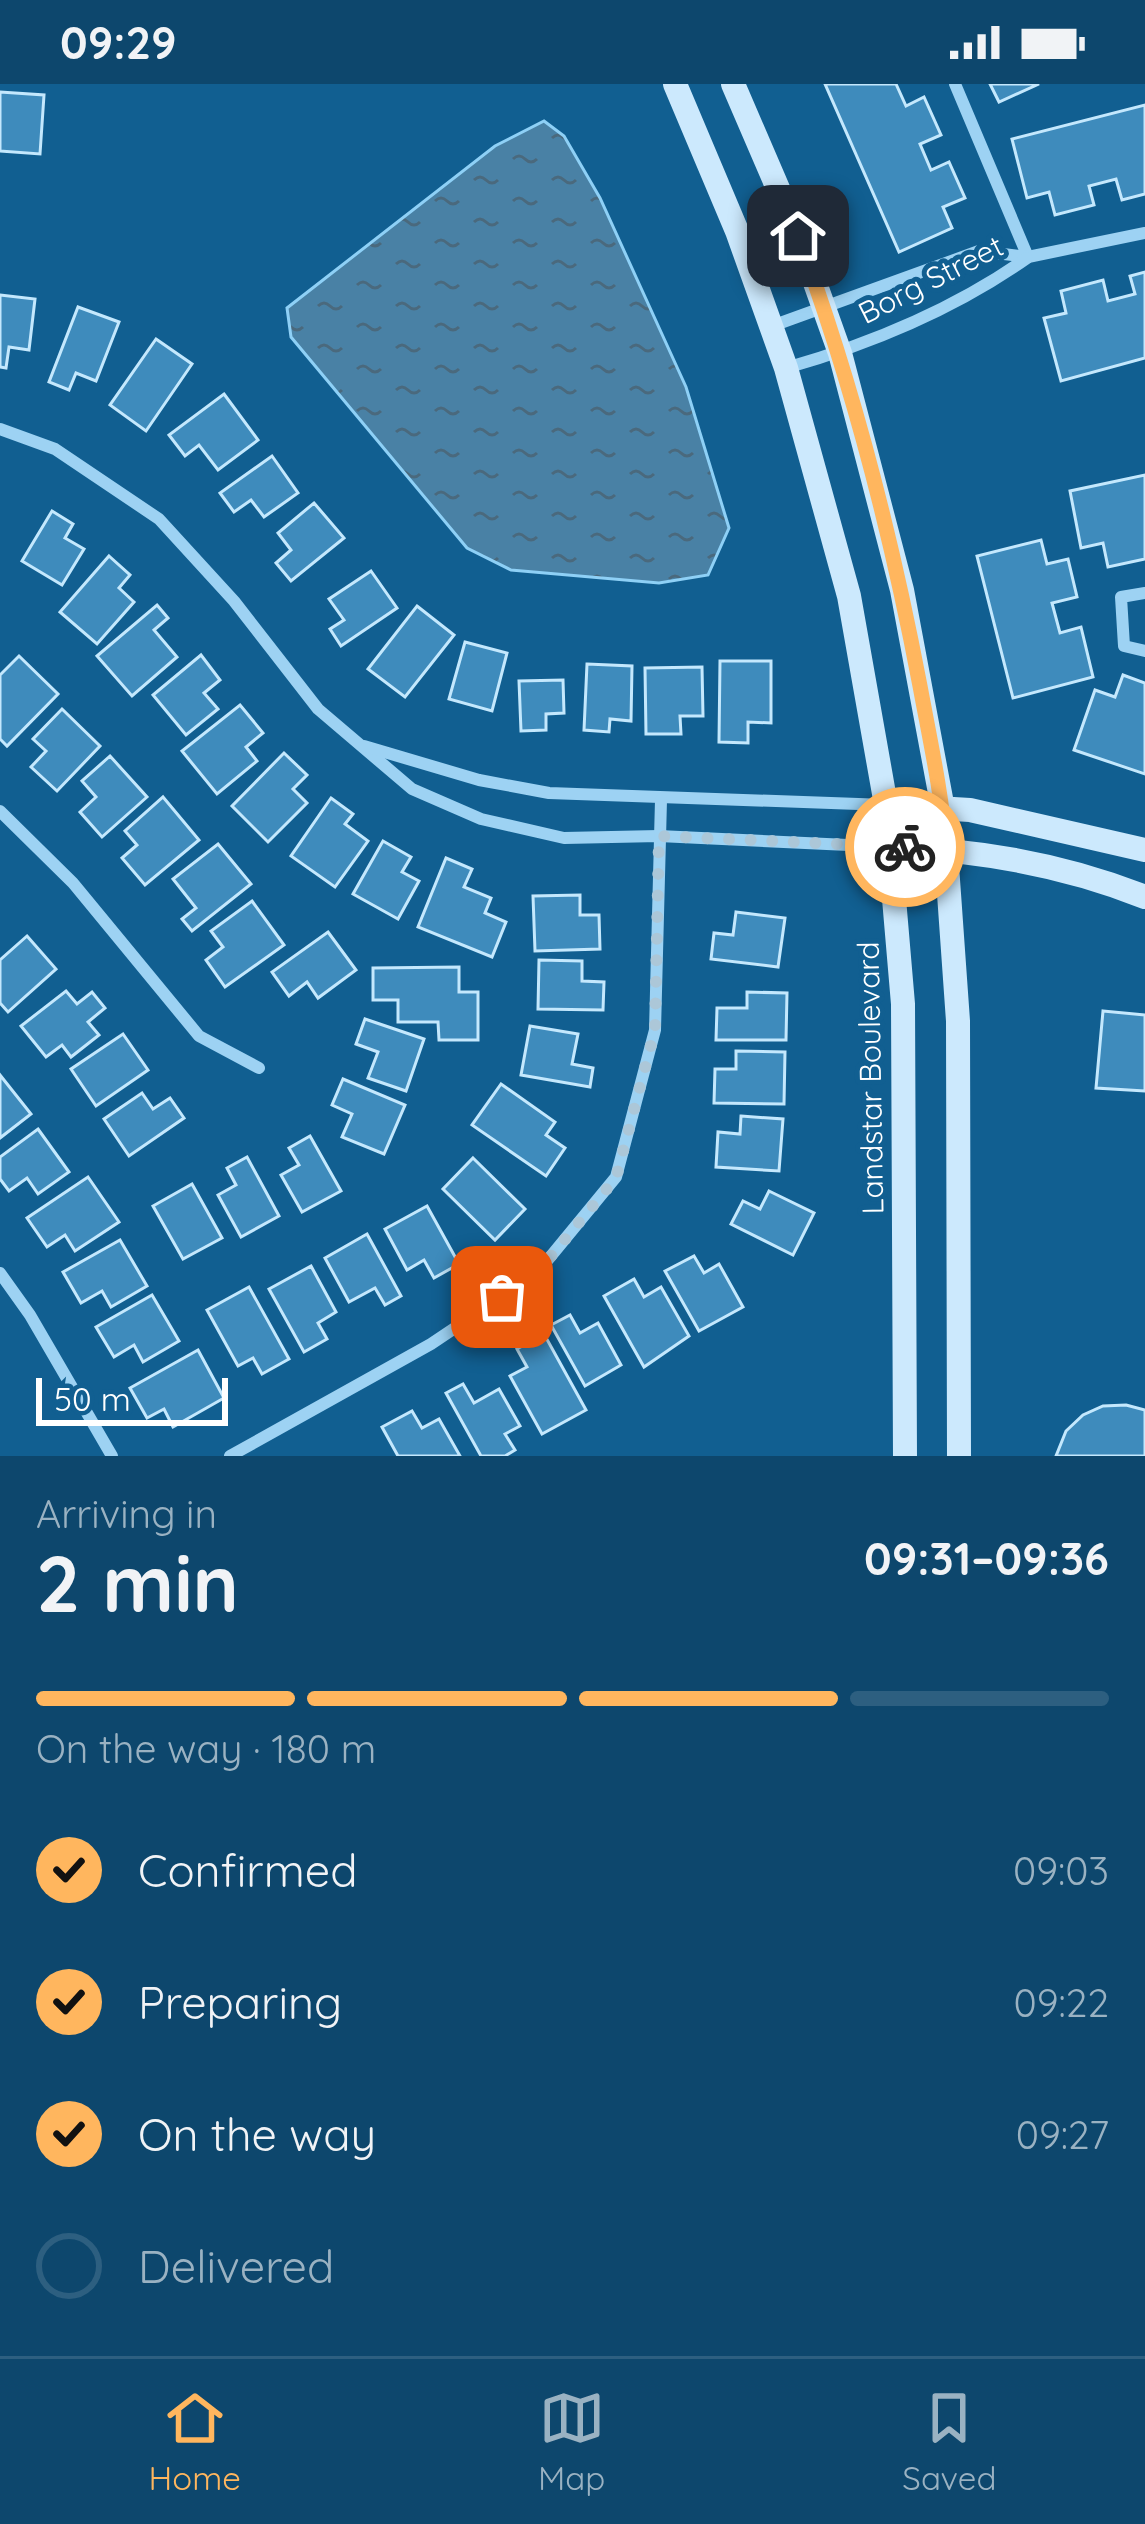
<!DOCTYPE html>
<meta charset="utf-8">
<style>
body{margin:0;font-family:Quicksand,sans-serif;background:#1b5175;color:#f1f3f6;height:100vh;display:flex;flex-direction:column;font-size:45px;white-space:nowrap}
*{box-sizing:border-box;margin:0}
p{font-size:39px;color:#9ab2c2}
.icon{flex:none;width:66px;height:66px;fill:none;stroke:currentColor;stroke-width:2;stroke-linecap:round;stroke-linejoin:round}
.map{position:relative;height:1372px;overflow:hidden}
.side{display:flex;flex-direction:column;background:#0d476d;flex:1}
.side>*{flex:none}
.scale{position:absolute;left:36px;bottom:30px;width:192px;box-sizing:border-box;padding-left:12px;border:6px solid #fff;border-top:0;font-size:33px;line-height:42px;white-space:nowrap;color:#fff;-webkit-text-stroke:9px #115f91;paint-order:stroke}
.pin{position:absolute;display:grid;place-items:center;width:102px;height:102px;color:#fff;margin:-51px;border-radius:24px;box-shadow:0 6px 18px #0006}
.courier{position:absolute;display:grid;place-items:center;width:120px;height:120px;margin:-60px;border:9px solid #ffb65e;border-radius:50%;background:#fff;color:#222;box-shadow:0 3px 15px #0007}
.summary em{font-style:normal;font-weight:800}
.summary div{display:flex;flex-direction:column-reverse}
.summary{display:flex;align-items:center;justify-content:space-between;height:204px;padding:0 36px}
h1{font-size:78px;font-weight:800;line-height:90px}
.bar{display:grid;grid-template-columns:repeat(4,1fr);gap:18px 12px;align-content:center;height:144px;padding:0 36px}
.bar i{height:15px;border-radius:9px;background:#2d5f80}
.bar .active{background:#ffb65e}
.bar p{grid-column:span 4}
ol{padding:0 36px;list-style:none}
li{display:flex;align-items:center;gap:36px;height:132px}
li p{margin-inline-start:auto}
li .icon{padding:12px;border-radius:50%;background:#ffb65e;color:#111;stroke-width:4}
li:last-child{color:#9ab2c2}
li i{width:66px;height:66px;border:6px solid #2d5f80;border-radius:50%}
.status{display:flex;justify-content:space-between;align-items:center;height:84px;padding:0 60px;background:#0d476d;direction:ltr}
.status svg{height:33px;fill:currentColor}
.dock{display:flex;justify-content:space-around;align-items:center;height:168px;border-top:3px solid #2d5f80;background:#0d476d;font-size:33px;color:#9ab2c2}
.dock a{display:grid;justify-items:center;gap:6px}
.dock .active{color:#ffb65e}
.map>svg:first-child{display:block}
.water{fill:url(#water-ripples);stroke:#8ed0f6;stroke-width:3}
.building{fill:#3e8bbc;stroke:#c4e8fd;stroke-width:3}
.lines{fill:none;stroke-linecap:round;stroke-linejoin:round}
.street{stroke:#9dd2f3;stroke-width:12}
.secondary{stroke:#cce9fd;stroke-width:24}
.done{stroke:#acc7d8;stroke-width:12;stroke-dasharray:0 21.6}
.route{stroke:#ffb65e;stroke-width:15}
.labels{text-anchor:middle;stroke-width:10;stroke-linejoin:round;paint-order:stroke}
.street-label{font-size:30px;fill:#fff;stroke:#115f91}
</style>
<div class="status"><b>09:29</b><svg viewBox="0 0 49 12"><path d="M0 12V9h3v3zM5 12V6h3v6zM10 12V3h3v9zM15 12V0h3v12zM26 1h20v11H26zM47 4h2v5h-2z"/></svg></div>
<div class="map">
<svg width="1145" height="1372" viewBox="0 0 1145 1372">
<defs>
<pattern id="water-ripples" width="26" height="14" patternUnits="userSpaceOnUse" patternTransform="scale(3)"><rect width="26" height="14" fill="#4981a5"/><path d="M2 4q2-2 4 0t4 0M15 11q2-2 4 0t4 0" fill="none" stroke="#4a697d"/></pattern>
</defs>
<rect width="100%" height="100%" fill="#115f91"/>
<path class="water" d="M544 37 564 52 600 114 686 303 729 444 708 491 659 499 511 486 467 464 291 253 287 224 495 62Z"/>
<g class="building">
<path d="M825 0H896L906 22 924 13 941 51 920 60 931 86 949 78 965 114 943 123 952 144 899 168Z"/>
<path d="M990 0H1039L999 18Z"/>
<path d="M0 8 44 11 40 70 0 67Z"/>
<path d="M1145 21V110L1122 116 1116 95 1089 102 1094 121 1055 131 1049 108 1027 114 1012 55Z"/>
<path d="M1145 188V274L1061 297 1044 234 1066 229 1061 207 1103 196 1108 217 1135 210 1130 192Z"/>
<path d="M0 211 35 215 29 266 9 263 6 284 0 283Z"/>
<path d="M78 223 119 238 96 297 76 289 69 306 49 298Z"/>
<path d="M156 255 192 280 146 347 110 321Z"/>
<path d="M224 310 258 356 218 386 199 361 185 372 169 351Z"/>
<path d="M272 372 298 409 264 433 251 416 234 428 220 409Z"/>
<path d="M1145 391V475L1108 483 1103 459 1081 464 1070 407Z"/>
<path d="M314 419 344 454 291 497 276 479 291 466 278 449Z"/>
<path d="M52 427 73 440 65 454 84 465 62 501 22 477Z"/>
<path d="M1041 456 1047 480 1068 475 1077 513 1052 519 1060 549 1081 543 1093 593 1013 614 977 472Z"/>
<path d="M109 472 130 491 119 504 134 518 97 560 60 528Z"/>
<path d="M371 487 397 524 341 562 330 545 344 536 329 515Z"/>
<path d="M157 521 168 534 154 546 177 573 132 612 97 572Z"/>
<path d="M417 522 454 551 405 613 368 585Z"/>
<path d="M465 558 507 569 492 627 449 615Z"/>
<path d="M201 571 220 596 204 609 218 625 186 651 153 611Z"/>
<path d="M19 572 58 610 7 662 0 655V591Z"/>
<path d="M720 577H771V639L748 638V659L719 658Z"/>
<path d="M587 580 632 582 631 637 610 635 609 648 584 646Z"/>
<path d="M702 583 703 632H680L681 650H646L645 584Z"/>
<path d="M1123 591 1145 599V690L1074 666 1095 606 1115 613Z"/>
<path d="M563 596 564 629 546 630V646L521 647 519 597Z"/>
<path d="M240 621 263 649 246 663 257 677 217 710 182 667Z"/>
<path d="M62 625 100 662 57 707 31 683 46 667 33 655Z"/>
<path d="M284 669 307 691 293 705 307 719 268 758 232 722Z"/>
<path d="M110 672 147 713 102 753 80 728 96 713 82 697Z"/>
<path d="M163 713 199 756 145 801 122 774 137 761 125 747Z"/>
<path d="M331 714 353 730 345 740 368 757 335 803 291 772Z"/>
<path d="M383 757 411 773 402 788 419 797 398 835 353 810Z"/>
<path d="M218 760 251 800 192 847 182 835 196 824 173 795Z"/>
<path d="M446 774 472 785 464 803 491 814 485 829 506 838 492 873 418 843Z"/>
<path d="M580 811V831H599L600 865 535 867 533 812Z"/>
<path d="M252 817 284 861 225 903 206 876 223 863 211 847Z"/>
<path d="M736 828 785 834 778 883 711 875 714 849 733 851Z"/>
<path d="M328 848 356 886 318 914 307 898 289 912 272 888Z"/>
<path d="M27 852 56 885 8 928 0 919V876Z"/>
<path d="M539 876 582 877V897L604 898 603 926 538 925Z"/>
<path d="M459 883V908H478V956H439L438 938H398V916H373V884Z"/>
<path d="M66 907 77 920 92 908 105 924 88 938 99 951 71 973 62 961 46 973 21 942Z"/>
<path d="M747 908 787 909 786 956H716L717 924H747Z"/>
<path d="M1103 927 1145 931V1007L1096 1004Z"/>
<path d="M365 935 424 955 406 1007 368 994 378 968 356 960Z"/>
<path d="M530 942 578 950 572 980 593 984 590 1003 521 991Z"/>
<path d="M123 950 148 986 96 1022 71 985Z"/>
<path d="M736 967 785 968 784 1020 714 1019 715 985H736Z"/>
<path d="M0 991 31 1030 0 1054Z"/>
<path d="M343 995 405 1021 384 1070 342 1053 352 1030 332 1021Z"/>
<path d="M501 1000 555 1038 546 1051 565 1064 546 1092 472 1041Z"/>
<path d="M142 1009 153 1025 170 1014 184 1034 129 1072 104 1035Z"/>
<path d="M741 1032 783 1035 779 1087 716 1083 718 1048 740 1050Z"/>
<path d="M38 1045 69 1088 38 1110 27 1094 9 1107 0 1095V1073Z"/>
<path d="M310 1052 341 1107 302 1128 281 1091 299 1081 289 1064Z"/>
<path d="M247 1073 279 1132 241 1153 218 1111 236 1101 227 1084Z"/>
<path d="M473 1074 525 1125 495 1156 443 1105Z"/>
<path d="M88 1093 119 1138 75 1167 65 1151 47 1163 27 1134Z"/>
<path d="M192 1100 222 1154 183 1175 153 1122Z"/>
<path d="M769 1107 814 1129 793 1171 731 1140 743 1117 760 1125Z"/>
<path d="M427 1122 459 1180 434 1194 424 1176 407 1186 385 1145Z"/>
<path d="M367 1150 401 1212 385 1221 375 1204 349 1218 325 1174Z"/>
<path d="M120 1156 147 1202 111 1223 102 1207 81 1219 63 1188Z"/>
<path d="M694 1172 704 1189 719 1180 743 1223 699 1247 665 1187Z"/>
<path d="M311 1182 336 1228 318 1239 327 1255 304 1268 269 1205Z"/>
<path d="M634 1195 644 1213 661 1203 689 1252 644 1283 604 1212Z"/>
<path d="M249 1203 289 1275 262 1290 253 1274 238 1282 207 1226Z"/>
<path d="M152 1211 179 1257 143 1278 134 1261 114 1273 96 1243Z"/>
<path d="M570 1231 580 1249 598 1239 621 1281 585 1302 551 1241Z"/>
<path d="M544 1250 586 1326 542 1350 510 1292 527 1283 517 1265Z"/>
<path d="M198 1266 224 1314 173 1343 164 1325 147 1334 130 1304Z"/>
<path d="M463 1300 474 1319 499 1305 520 1342 505 1350 515 1366 505 1372H481L446 1309Z"/>
<path d="M1126 1321 1145 1326V1372H1056L1066 1347 1083 1331 1103 1322Z"/>
<path d="M412 1327 422 1344 439 1335 460 1372H398L382 1343Z"/>
</g>
<g class="lines">
<g class="street">
<path d="M955 0 1028 173"/>
<path d="M772 242 979 167 1028 173 1145 149"/>
<path d="M786 284C870 260 956 224 1027 174"/>
<path d="M0 345 55 365 159 435 234 517 318 625 412 705 481 735 564 754 659 752 891 763"/>
<path d="M1145 509 1121 513 1124 562 1145 567"/>
<path d="M364 662 479 696 549 709 886 721"/>
<path d="M0 727 73 799 199 952 259 984"/>
<path d="M0 1189 30 1231 112 1372"/>
<path d="M230 1372 431 1260 537 1189 616 1093 655 946 661 716"/>
</g>
<g class="secondary">
<path d="M675 0 737 147 786 284 849 512 886 721 903 920 905 1372"/>
<path d="M733 0 798 151 840 269 902 506 943 725 958 937 959 1372"/>
<path d="M886 721 970 726 1145 766"/>
<path d="M892 763C977 766 1065 781 1145 813"/>
</g>
</g>
<g class="lines">
<path class="done" d="M502 1213 537 1189 616 1094 655 946 659 752 905 763"/>
<path class="route" d="M798 152C852 298 891 449 920 602 930 656 942 710 946 765L905 763"/>
</g>
<g class="labels">
<g class="street-label">
<text transform="translate(931 196) rotate(-27)" y="10">Borg Street</text>
<text transform="translate(871 994) rotate(-91)" y="10">Landstar Boulevard</text>
</g>
</g>
</svg>
<div class="scale">50 m</div>
<div class="pin" style="left:502px;top:1213px;background:#ea580c"><svg class="icon" aria-label="bag" viewBox="0 0 24 24"><path d="M5 8h14l-1 12H6zM9 8a3 3 0 0 1 6 0"/></svg></div>
<div class="pin" style="left:798px;top:152px;background:#1f2937"><svg class="icon" aria-label="home" viewBox="0 0 24 24"><path d="M3 11l9-7 9 7M6 9v11h12V9"/></svg></div>
<div class="courier" style="left:905px;top:763px"><svg class="icon" aria-label="bike" viewBox="0 0 24 24"><circle cx="6" cy="16" r="4"/><circle cx="18" cy="16" r="4"/><path d="M6 16l4-8h5l3 8M10 8l3 8H6M13 5h3"/></svg></div>
</div>
<section class="side">
<div class="summary"><div><h1>2 min</h1><p>Arriving in</p></div><em>09:31–09:36</em></div>
<div class="bar"><i class="active"></i><i class="active"></i><i class="active"></i><i></i><p>On the way · 180 m</p></div>
<ol>
<li><svg class="icon" aria-label="check" viewBox="0 0 24 24"><path d="M5 12l5 5 9-10"/></svg>Confirmed<p>09:03</p></li>
<li><svg class="icon" aria-label="check" viewBox="0 0 24 24"><path d="M5 12l5 5 9-10"/></svg>Preparing<p>09:22</p></li>
<li><svg class="icon" aria-label="check" viewBox="0 0 24 24"><path d="M5 12l5 5 9-10"/></svg>On the way<p>09:27</p></li>
<li><i></i>Delivered</li>
</ol>
</section>
<nav class="dock">
<a class="active"><svg class="icon" aria-label="home" viewBox="0 0 24 24"><path d="M3 11l9-7 9 7M6 9v11h12V9"/></svg>Home</a>
<a><svg class="icon" aria-label="map" viewBox="0 0 24 24"><path d="M3 6l6-2 6 2 6-2v14l-6 2-6-2-6 2zM9 4v14M15 6v14"/></svg>Map</a>
<a><svg class="icon" aria-label="saved" viewBox="0 0 24 24"><path d="M7 4h10v16l-5-4-5 4z"/></svg>Saved</a>
</nav>
